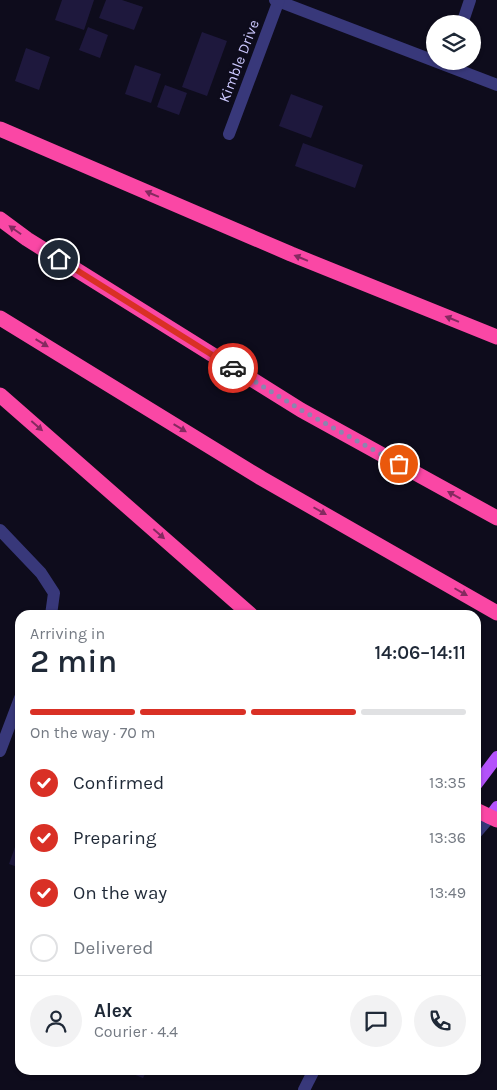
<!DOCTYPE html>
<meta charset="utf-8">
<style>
body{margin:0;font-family:Karla,sans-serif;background:#f2f2f3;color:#1f2937;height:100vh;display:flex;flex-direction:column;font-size:19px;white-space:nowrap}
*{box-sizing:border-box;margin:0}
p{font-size:16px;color:#747a83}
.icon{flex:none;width:28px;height:28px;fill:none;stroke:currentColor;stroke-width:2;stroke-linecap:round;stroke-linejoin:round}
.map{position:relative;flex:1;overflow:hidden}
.side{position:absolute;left:15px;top:610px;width:466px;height:465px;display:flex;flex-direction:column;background:#fff;border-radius:15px;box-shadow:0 1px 4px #0004}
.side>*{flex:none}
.buttons{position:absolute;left:426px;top:15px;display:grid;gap:10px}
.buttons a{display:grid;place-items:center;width:55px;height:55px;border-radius:50%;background:#fff;box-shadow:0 1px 4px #0004;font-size:25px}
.pin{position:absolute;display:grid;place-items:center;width:42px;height:42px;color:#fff;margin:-21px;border:2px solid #fff;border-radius:50%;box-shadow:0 1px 5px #0007}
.courier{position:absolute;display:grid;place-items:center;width:50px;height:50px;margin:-25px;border:4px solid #d93025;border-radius:50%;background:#fff;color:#222;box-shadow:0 1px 6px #0007}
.summary em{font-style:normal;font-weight:600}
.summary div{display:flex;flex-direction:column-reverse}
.summary{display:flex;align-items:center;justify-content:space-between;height:85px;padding:0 15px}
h1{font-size:32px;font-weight:600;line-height:38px}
.bar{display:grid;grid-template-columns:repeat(4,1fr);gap:8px 5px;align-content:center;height:60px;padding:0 15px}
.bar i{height:6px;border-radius:4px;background:#e0e1e3}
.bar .selected{background:#d93025}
.bar p{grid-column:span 4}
.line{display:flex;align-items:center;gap:12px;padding:0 15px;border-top:1px solid #e0e1e3}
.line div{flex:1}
.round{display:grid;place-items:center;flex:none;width:52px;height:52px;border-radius:26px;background:#f2f2f3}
ol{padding:0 15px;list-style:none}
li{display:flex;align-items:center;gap:15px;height:55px}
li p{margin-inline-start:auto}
li .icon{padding:5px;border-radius:50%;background:#d93025;color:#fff;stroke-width:4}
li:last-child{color:#747a83}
li i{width:28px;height:28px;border:2px solid #e0e1e3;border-radius:50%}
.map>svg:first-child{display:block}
.building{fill:#1e183d}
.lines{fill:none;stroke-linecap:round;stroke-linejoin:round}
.minor{stroke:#38387a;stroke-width:12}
.major{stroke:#b452fb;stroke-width:12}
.highway{stroke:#fa47a5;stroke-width:15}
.oneway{fill:#842a60}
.done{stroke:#8a86af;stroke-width:5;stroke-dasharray:0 9}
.route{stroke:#d93025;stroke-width:6}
.labels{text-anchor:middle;stroke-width:5;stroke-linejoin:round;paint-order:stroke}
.street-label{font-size:15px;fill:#ccc8fe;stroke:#0e0c1c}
</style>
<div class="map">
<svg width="497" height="1090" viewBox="0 0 497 1090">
<rect width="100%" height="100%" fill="#0e0c1c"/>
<g class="building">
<path d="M62 0H94L84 30 55 20Z"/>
<path d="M106 0H122L143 7 134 30 99 18Z"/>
<path d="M88 27 108 35 100 58 79 50Z"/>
<path d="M202 32 227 41 207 96 182 87Z"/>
<path d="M26 48 50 57 39 90 15 81Z"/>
<path d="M135 65 161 74 151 103 125 94Z"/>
<path d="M165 85 187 93 179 115 157 107Z"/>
<path d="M291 94 323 106 311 138 279 126Z"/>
<path d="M303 143 363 165 355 188 295 166Z"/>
<path d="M20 833V868L9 864Z"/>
<path d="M123 1070H147L143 1078Z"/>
</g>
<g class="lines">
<g class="minor">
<path d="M275 0 497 85"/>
<path d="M462 24 470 0"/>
<path d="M229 134 279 0"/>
<path d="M0 530 41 573 54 593 51 615"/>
<path d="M0 751 20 698"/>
<path d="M476 833 489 818"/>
<path d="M304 1090 314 1070"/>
</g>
<g class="major">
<path d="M476 785 497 757"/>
<path d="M489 818 497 807"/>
</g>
<g class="highway">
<path d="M0 129 291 254 497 337"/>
<path d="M0 219 27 239 301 410 497 518"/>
<path d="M0 318 261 478 497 613"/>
<path d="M0 395 251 615"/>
<path d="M476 810 497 820"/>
</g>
</g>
<defs><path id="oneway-solid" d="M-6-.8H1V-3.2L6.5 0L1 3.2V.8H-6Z" transform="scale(1.25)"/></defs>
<g class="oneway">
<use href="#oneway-solid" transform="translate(152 194) rotate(-157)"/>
<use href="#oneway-solid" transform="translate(15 230) rotate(-145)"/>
<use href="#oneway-solid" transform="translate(301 258) rotate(-158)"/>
<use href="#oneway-solid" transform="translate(452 319) rotate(-158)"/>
<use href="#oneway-solid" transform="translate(42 343) rotate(31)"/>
<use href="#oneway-solid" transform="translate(37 426) rotate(41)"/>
<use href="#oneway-solid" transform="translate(180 428) rotate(31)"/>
<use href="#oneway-solid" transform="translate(454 495) rotate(-151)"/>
<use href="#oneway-solid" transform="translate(320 511) rotate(30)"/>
<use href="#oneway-solid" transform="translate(159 534) rotate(41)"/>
<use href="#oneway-solid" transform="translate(461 592) rotate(30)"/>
</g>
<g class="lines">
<path class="done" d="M233 368 301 410 399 464"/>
<path class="route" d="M59 259 233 368"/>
</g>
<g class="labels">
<g class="street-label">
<text transform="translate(239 61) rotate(-69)" y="5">Kimble Drive</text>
</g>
</g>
</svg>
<div class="buttons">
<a><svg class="icon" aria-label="layers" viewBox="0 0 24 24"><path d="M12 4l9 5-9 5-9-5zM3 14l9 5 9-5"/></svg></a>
</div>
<div class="pin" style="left:399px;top:464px;background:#ea580c"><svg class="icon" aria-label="bag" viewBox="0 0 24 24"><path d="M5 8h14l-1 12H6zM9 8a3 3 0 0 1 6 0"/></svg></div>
<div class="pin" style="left:59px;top:259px;background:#1f2937"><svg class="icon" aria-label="home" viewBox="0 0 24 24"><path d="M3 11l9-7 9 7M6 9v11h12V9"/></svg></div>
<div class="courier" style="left:233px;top:368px"><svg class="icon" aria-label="car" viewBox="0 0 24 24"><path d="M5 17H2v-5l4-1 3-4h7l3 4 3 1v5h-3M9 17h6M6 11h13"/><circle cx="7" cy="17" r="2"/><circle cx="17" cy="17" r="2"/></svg></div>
<section class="side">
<div class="summary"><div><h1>2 min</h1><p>Arriving in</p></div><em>14:06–14:11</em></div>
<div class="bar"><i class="selected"></i><i class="selected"></i><i class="selected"></i><i></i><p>On the way · 70 m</p></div>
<ol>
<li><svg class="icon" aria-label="check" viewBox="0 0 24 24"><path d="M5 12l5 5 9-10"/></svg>Confirmed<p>13:35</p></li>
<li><svg class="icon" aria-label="check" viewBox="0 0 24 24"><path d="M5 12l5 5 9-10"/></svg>Preparing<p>13:36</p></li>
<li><svg class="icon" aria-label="check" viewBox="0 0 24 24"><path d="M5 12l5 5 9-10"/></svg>On the way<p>13:49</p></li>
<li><i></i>Delivered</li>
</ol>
<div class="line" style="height:90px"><a class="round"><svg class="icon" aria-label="person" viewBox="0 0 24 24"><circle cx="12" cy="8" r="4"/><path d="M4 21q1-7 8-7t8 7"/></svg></a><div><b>Alex</b><p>Courier · 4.4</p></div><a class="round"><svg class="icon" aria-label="chat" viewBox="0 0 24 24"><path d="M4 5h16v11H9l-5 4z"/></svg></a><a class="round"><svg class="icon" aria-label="phone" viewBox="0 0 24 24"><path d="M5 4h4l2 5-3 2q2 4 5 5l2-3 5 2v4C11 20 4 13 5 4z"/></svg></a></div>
</section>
</div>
